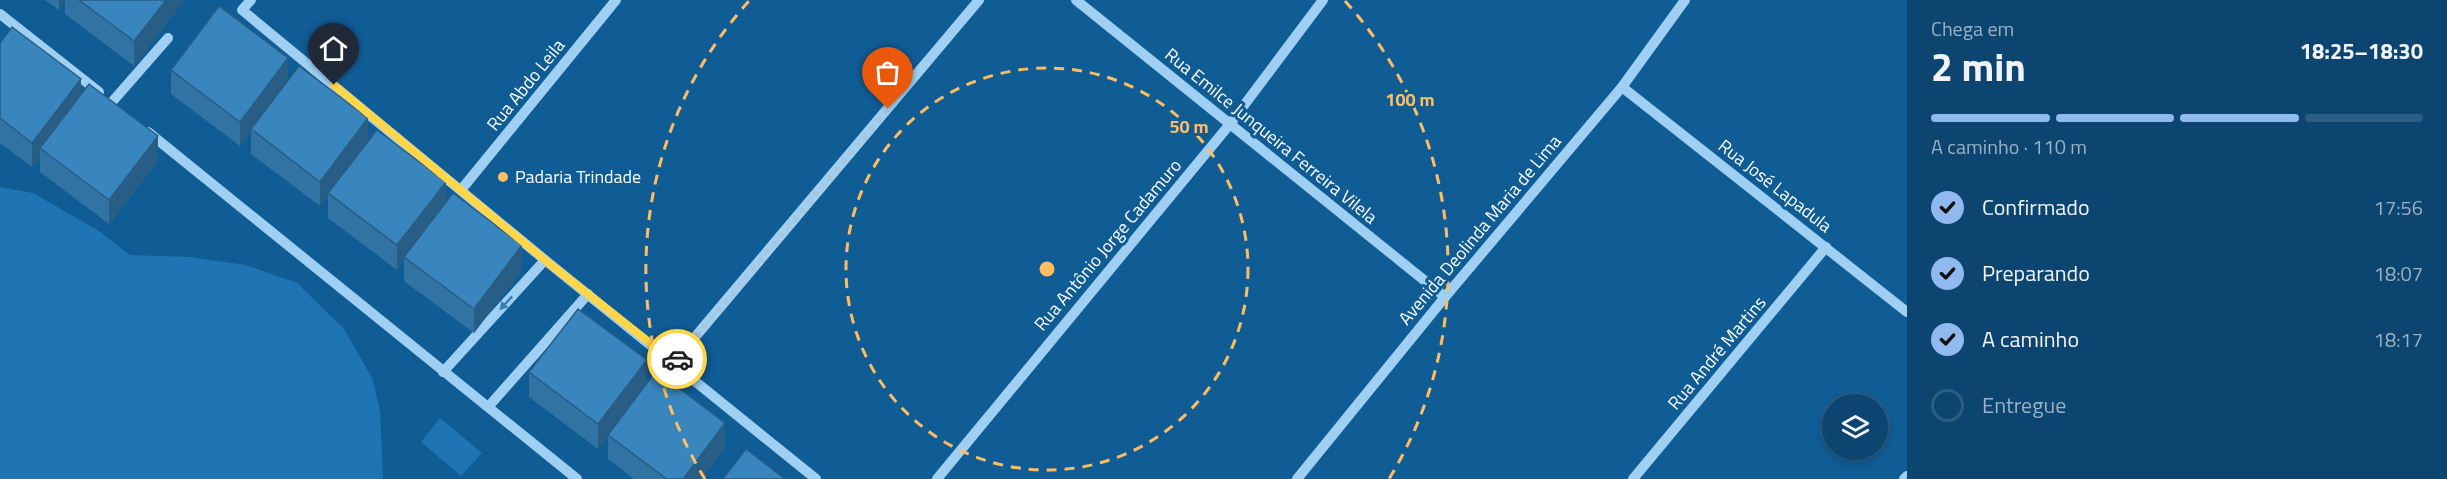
<!DOCTYPE html>
<html lang="pt">
<meta charset="utf-8">
<style>
body{margin:0;font-family:"Titillium Web",sans-serif;background:#154c75;color:#f1f3f6;height:100vh;display:flex;flex-direction:column;font-size:22px;white-space:nowrap}
*{box-sizing:border-box;margin:0}
p{font-size:20px;color:#9ab1c3}
.icon{flex:none;width:33px;height:33px;fill:none;stroke:currentColor;stroke-width:2;stroke-linecap:round;stroke-linejoin:round}
.map{position:relative;flex:1;overflow:hidden}
.details{display:flex;flex-direction:column;background:#0c4570;width:540px}
.details>*{flex:none}
.controls{position:absolute;left:1822px;top:394px;display:grid;gap:12px}
.controls a{display:grid;place-items:center;width:66px;height:66px;border-radius:50%;background:#0c4570;box-shadow:0 3px 9px #0003,0 0 0 2px #2c5d83;font-size:30px}
.pin{position:absolute;display:grid;place-items:center;width:51px;height:51px;color:#fff;margin:-62px -26px;border-radius:50% 50% 50% 0;rotate:-45deg;box-shadow:0 0 6px #0007}
.pin .icon{rotate:45deg}
.courier{position:absolute;display:grid;place-items:center;width:60px;height:60px;margin:-30px;border:4px solid #ffd54a;border-radius:50%;background:#fff;color:#222;box-shadow:0 2px 8px #0007}
.head em{font-style:normal;font-weight:700}
.head div{display:flex;flex-direction:column-reverse}
.head{display:flex;align-items:center;justify-content:space-between;height:102px;padding:0 24px}
h1{font-size:39px;font-weight:700;line-height:45px}
.bar{display:grid;grid-template-columns:repeat(4,1fr);gap:9px 6px;align-content:center;height:72px;padding:0 24px}
.bar i{height:8px;border-radius:4px;background:#2c5d83}
.bar .active{background:#90b9f0}
.bar p{grid-column:span 4}
ol{padding:0 24px;list-style:none}
li{display:flex;align-items:center;gap:18px;height:66px}
li p{margin-inline-start:auto}
li .icon{padding:6px;border-radius:50%;background:#90b9f0;color:#111;stroke-width:4}
li:last-child{color:#9ab1c3}
li i{width:33px;height:33px;border:3px solid #2c5d83;border-radius:50%}
main{display:flex;flex:1;min-height:0}
.map>svg:first-child{display:block}
.green{fill:#1f75b3}
.lines{fill:none;stroke-linecap:round;stroke-linejoin:round}
.minor{stroke:#9fd0f4;stroke-width:10}
.wall{fill:#3173a3}
.shaded-wall{fill:#285e85}
.building{fill:#3986be;stroke:#285e85;stroke-width:1.5}
.oneway{fill:#3b7fb2}
.done{stroke:#abc6da;stroke-width:6;stroke-dasharray:0 10.8}
.route{stroke:#ffd54a;stroke-width:8}
.ring{fill:none;stroke:#ffbd62;stroke-width:3;stroke-dasharray:10 8}
.poi-dot{fill:#ffbd62;stroke:#105c95;stroke-width:2}
.labels{text-anchor:middle;stroke-width:6;stroke-linejoin:round;paint-order:stroke}
.street-label{font-size:18px;fill:#fff;stroke:#105c95}
.poi-label{font-size:18px;fill:#fff;stroke:#105c95;text-anchor:start}
.centre{fill:#ffbd62;stroke:#105c95;stroke-width:3}
.ring-label{font-size:18px;text-anchor:middle;font-weight:bold;fill:#ffbd62;stroke:#105c95;stroke-width:6;stroke-linejoin:round;paint-order:stroke}
</style>
<main>
<div class="map">
<svg width="1907" height="479" viewBox="0 0 1907 479">
<rect width="100%" height="100%" fill="#105c95"/>
<g class="green">
<path d="M0 187 33 193 99 231 130 255 189 257 245 265 297 283 344 329 373 380 380 412 383 479H0Z"/>
<path d="M440 418 482 453 461 476 421 442Z"/>
</g>
<g class="lines">
<g class="minor">
<path d="M251 0 242 10 545 260 816 479"/>
<path d="M1076 0 1445 297"/>
<path d="M0 14 99 92"/>
<path d="M1622 87 1907 312"/>
<path d="M112 102 168 38"/>
<path d="M148 132 577 479"/>
<path d="M461 190 616 0"/>
<path d="M674 362 979 0"/>
<path d="M443 372 545 260"/>
<path d="M489 406 588 294"/>
<path d="M937 479 1230 124 1323 0"/>
<path d="M1297 479 1445 297 1622 87 1685 0"/>
<path d="M1633 479 1826 247"/>
<path d="M1904 479 1907 476"/>
</g>
</g>
<g class="wall">
<path d="M45 0H183V2L134 66 65 14V1L59 10Z"/>
<path d="M0 43 81 94 158 161 109 224 40 172V157L32 167 0 143Z"/>
<path d="M171 70 288 81 368 141 446 202 522 270 474 333 404 281V261L397 270 328 218V195L320 206 251 154V132L240 146 171 94Z"/>
<path d="M529 372 647 383 725 448 701 479H634L608 459V436L598 449 529 397Z"/>
</g>
<g class="shaded-wall">
<path d="M59 0H65L59 10Z"/>
<path d="M166 0H183V2L134 66V41Z"/>
<path d="M288 58V83L251 129V132L240 146V122Z"/>
<path d="M81 79V104L40 148V157L32 167V143Z"/>
<path d="M368 118V143L328 193V195L320 206V182Z"/>
<path d="M158 136V161L109 224V200Z"/>
<path d="M446 182V206L404 257V261L397 270V245Z"/>
<path d="M522 245V270L474 333V309Z"/>
<path d="M647 360V385L598 449V424Z"/>
<path d="M725 423V448L701 479H683Z"/>
</g>
<g class="building">
<path d="M79 0H166L134 41Z"/>
<path d="M219 6 288 58 240 122 171 70Z"/>
<path d="M12 27 81 79 32 143 0 118V43Z"/>
<path d="M299 66 368 118 320 182 251 129Z"/>
<path d="M89 84 158 136 109 200 40 148Z"/>
<path d="M377 130 446 182 397 245 328 193Z"/>
<path d="M453 193 522 245 474 309 404 257Z"/>
<path d="M578 309 647 360 598 424 529 372Z"/>
<path d="M656 371 725 423 683 479H667L608 435Z"/>
<path d="M746 449 785 479H723Z"/>
</g>
<defs><path id="oneway-solid" d="M-6-.8H1V-3.2L6.5 0L1 3.2V.8H-6Z" transform="scale(1.5)"/></defs>
<use class="oneway" href="#oneway-solid" transform="translate(506 303) rotate(133)"/>
<g class="lines">
<path class="done" d="M677 359 888 109"/>
<path class="route" d="M334 85 545 260 674 362 677 359"/>
</g>
<g class="ring">
<circle cx="1047" cy="269" r="201"/>
<path d="M705 479A401 401 0 0 1 749 1M1345 1A401 401 0 0 1 1389 479"/>
</g>
<circle class="poi-dot" cx="503" cy="177" r="6"/>
<g class="labels">
<g class="street-label">
<text transform="translate(526 85) rotate(-51)" y="6">Rua Abdo Leila</text>
<text transform="translate(1271 136) rotate(39)" y="6">Rua Emilce Junqueira Ferreira Vilela</text>
<text transform="translate(1775 186) rotate(38)" y="6">Rua José Lapadula</text>
<text transform="translate(1480 230) rotate(-50)" y="6">Avenida Deolinda Maria de Lima</text>
<text transform="translate(1108 245) rotate(-50)" y="6">Rua Antônio Jorge Cadamuro</text>
<text transform="translate(1717 353) rotate(-50)" y="6">Rua André Martins</text>
</g>
<g class="poi-label">
<text x="515" y="183">Padaria Trindade</text>
</g>
</g>
<circle cx="1047" cy="269" r="9" class="centre"/>
<g class="ring-label">
<text x="1410" y="106">100 m</text>
<text x="1189" y="133">50 m</text>
</g>
</svg>
<div class="controls">
<a><svg class="icon" aria-label="layers" viewBox="0 0 24 24"><path d="M12 4l9 5-9 5-9-5zM3 14l9 5 9-5"/></svg></a>
</div>
<div class="pin" style="left:888px;top:109px;background:#ea580c"><svg class="icon" aria-label="bag" viewBox="0 0 24 24"><path d="M5 8h14l-1 12H6zM9 8a3 3 0 0 1 6 0"/></svg></div>
<div class="pin" style="left:334px;top:85px;background:#1f2937"><svg class="icon" aria-label="home" viewBox="0 0 24 24"><path d="M3 11l9-7 9 7M6 9v11h12V9"/></svg></div>
<div class="courier" style="left:677px;top:359px"><svg class="icon" aria-label="car" viewBox="0 0 24 24"><path d="M5 17H2v-5l4-1 3-4h7l3 4 3 1v5h-3M9 17h6M6 11h13"/><circle cx="7" cy="17" r="2"/><circle cx="17" cy="17" r="2"/></svg></div>
</div>
<section class="details">
<div class="head"><div><h1>2 min</h1><p>Chega em</p></div><em>18:25–18:30</em></div>
<div class="bar"><i class="active"></i><i class="active"></i><i class="active"></i><i></i><p>A caminho · 110 m</p></div>
<ol>
<li><svg class="icon" aria-label="check" viewBox="0 0 24 24"><path d="M5 12l5 5 9-10"/></svg>Confirmado<p>17:56</p></li>
<li><svg class="icon" aria-label="check" viewBox="0 0 24 24"><path d="M5 12l5 5 9-10"/></svg>Preparando<p>18:07</p></li>
<li><svg class="icon" aria-label="check" viewBox="0 0 24 24"><path d="M5 12l5 5 9-10"/></svg>A caminho<p>18:17</p></li>
<li><i></i>Entregue</li>
</ol>
</section>
</main>
